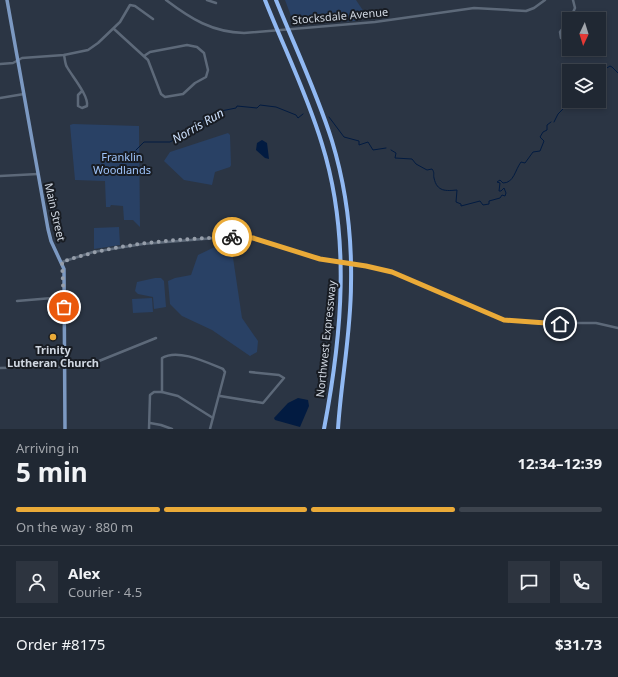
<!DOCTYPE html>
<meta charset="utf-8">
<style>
body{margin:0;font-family:"Noto Sans",sans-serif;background:#2d343f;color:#f1f3f6;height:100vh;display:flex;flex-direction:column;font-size:15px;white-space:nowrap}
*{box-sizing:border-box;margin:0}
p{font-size:13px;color:#a2a6ac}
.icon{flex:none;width:22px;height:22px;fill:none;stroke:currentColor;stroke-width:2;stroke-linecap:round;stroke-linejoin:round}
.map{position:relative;height:429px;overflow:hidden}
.sheet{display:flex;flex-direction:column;background:#202833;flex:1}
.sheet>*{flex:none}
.needle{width:26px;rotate:184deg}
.tools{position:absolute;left:562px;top:12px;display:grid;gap:8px}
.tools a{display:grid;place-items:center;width:44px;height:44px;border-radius:0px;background:#202833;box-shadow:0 2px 6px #0003,0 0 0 1px #3d444e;font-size:20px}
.pin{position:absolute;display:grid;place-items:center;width:34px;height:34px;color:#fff;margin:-17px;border:2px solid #fff;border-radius:50%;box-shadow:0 1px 4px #0007}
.courier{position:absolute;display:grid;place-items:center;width:40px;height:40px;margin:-20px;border:3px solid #eaaa38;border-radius:50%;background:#fff;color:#222;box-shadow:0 1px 5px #0007}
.summary em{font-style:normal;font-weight:700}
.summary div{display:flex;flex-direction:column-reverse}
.summary{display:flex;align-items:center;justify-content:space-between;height:68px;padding:0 16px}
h1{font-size:26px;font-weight:700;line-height:30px}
.bar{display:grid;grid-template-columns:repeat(4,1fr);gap:6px 4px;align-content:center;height:48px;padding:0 16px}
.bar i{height:5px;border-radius:3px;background:#3d444e}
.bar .on{background:#eaaa38}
.bar p{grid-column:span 4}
.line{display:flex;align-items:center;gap:10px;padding:0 16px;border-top:1px solid #3d444e}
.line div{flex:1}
.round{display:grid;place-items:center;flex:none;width:42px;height:42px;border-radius:0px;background:#2d343f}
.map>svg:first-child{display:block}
.green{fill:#294165}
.water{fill:#021b41}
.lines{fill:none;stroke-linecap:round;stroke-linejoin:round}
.stream{stroke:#021b41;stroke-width:1}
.minor{stroke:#5d6979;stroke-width:2.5}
.major{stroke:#7c99c2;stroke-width:3.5}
.highway{stroke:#91b9f3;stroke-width:4}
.done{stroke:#969eaa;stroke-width:4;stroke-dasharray:0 7.2}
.route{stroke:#eaaa38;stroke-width:5}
.poi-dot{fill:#eaaa38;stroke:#181c23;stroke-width:1.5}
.labels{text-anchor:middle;stroke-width:4;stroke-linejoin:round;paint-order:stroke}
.street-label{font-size:11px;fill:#d0d7e1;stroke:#181c23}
.park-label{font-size:11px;fill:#a0c5fb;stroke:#181c23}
.poi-label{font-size:11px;font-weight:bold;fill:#d0d7e1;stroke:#181c23}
.water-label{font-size:12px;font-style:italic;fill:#cee1fd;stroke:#181c23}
</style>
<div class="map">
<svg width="618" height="429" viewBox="0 0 618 429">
<rect width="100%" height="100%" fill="#2b3544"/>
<g class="green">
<path d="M285 0H356L366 15 355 21 294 24Z"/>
<path d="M73 124 139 126 140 227 133 220H124L123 206 111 205 110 207H106L105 181 75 180 70 125Z"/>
<path d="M228 133 230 135 231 165 230 167 215 172 212 185 184 180 164 161 170 152Z"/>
<path d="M119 227 120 245 94 249V228Z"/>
<path d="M221 244 227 245 232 251 242 318 258 341 257 352 250 356 212 330 182 316 170 304 168 281 175 278 191 275 198 255Z"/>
<path d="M155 278H161L164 281 166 307 154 309 153 297 138 294 135 291 137 282Z"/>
<path d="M152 298 153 312 133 313 132 299Z"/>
</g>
<g class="water">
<path d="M262 140 267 143 269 159 265 158 256 150 257 143Z"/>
<path d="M298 398 308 400 309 406 300 427 275 420 274 418 288 403Z"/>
</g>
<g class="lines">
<g class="stream">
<path d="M599 73 610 66 612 67 618 73"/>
<path d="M329 117 344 137 359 141V145L368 142 373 150 386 148"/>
<path d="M554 122 558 114 571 101"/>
<path d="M136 150 144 142H170L193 129 194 126 202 125 203 120 217 118 221 111 236 108 237 106 257 108 260 105 276 107 296 115 298 118 303 114"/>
<path d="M391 150 396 153 395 158 412 159 416 164 427 170 432 169C435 173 433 174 434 178 437 192 446 191 457 190L456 202 461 204V206L480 201 483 205 489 204V201L500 198 502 195 505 196 506 193 504 188 501 191H499L500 183 497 182 500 180 503 183C514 183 515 170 521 162L525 163 533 152 540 151 544 141 540 137 543 132 547 130V125L551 122"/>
</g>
<g class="minor">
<path d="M166 0C191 19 212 32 244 33L375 22 474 8 526 11 534 8 545 0"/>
<path d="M207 0 216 3"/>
<path d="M570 19 575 8 573 0"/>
<path d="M114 29 148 60 161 94 165 97 183 94 195 83 206 77 208 70 204 53 197 47 187 45 150 52 144 56"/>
<path d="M561 38 560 32 569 20"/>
<path d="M64 55C65 59 65 64 67 67 72 76 89 96 87 106L82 108 78 106V95L82 91"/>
<path d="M0 64 13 63 22 58 64 55 88 50 98 43 120 22 130 5 135 6 153 19"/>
<path d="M0 98 24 94"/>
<path d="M0 176 38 174"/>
<path d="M62 262 93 252 143 244 227 237H248L319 259 366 266 392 272 504 320 532 323H596L618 328"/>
<path d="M17 301 64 297"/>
<path d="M0 368 79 366 99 361 156 338"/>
<path d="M162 392 178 396 213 418"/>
<path d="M220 396 263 403 284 378 279 375 250 372"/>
<path d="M150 423 161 425 172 429"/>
<path d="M149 429 150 395 154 392H162V358C178 348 208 363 223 369L225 372 210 429"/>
</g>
<path class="major" d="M7 0 48 229 51 241 64 269 65 429"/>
<g class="highway">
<path d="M265 0C284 48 307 94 322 144 351 237 342 335 324 429"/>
<path d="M276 0C295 47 317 93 332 141 346 187 352 236 351 284 351 333 341 381 338 429"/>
</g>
</g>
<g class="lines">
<path class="done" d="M64 307 62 262C116 243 176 239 232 237"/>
<path class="route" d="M232 237 253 238 320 259 366 266 392 272 504 320 560 324"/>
</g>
<circle class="poi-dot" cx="53" cy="337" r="4"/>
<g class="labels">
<g class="street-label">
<text transform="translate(340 16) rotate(-5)" y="4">Stocksdale Avenue</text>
<text transform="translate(55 212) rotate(77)" y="4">Main Street</text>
<text transform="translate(326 339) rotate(-84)" y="4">Northwest Expressway</text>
</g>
<g class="park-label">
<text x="122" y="161">Franklin<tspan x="122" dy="13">Woodlands</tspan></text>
</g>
<g class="poi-label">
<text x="53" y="354">Trinity<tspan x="53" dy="13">Lutheran Church</tspan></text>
</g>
<g class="water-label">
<text transform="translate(198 126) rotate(-30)" y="4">Norris Run</text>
</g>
</g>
</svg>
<div class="tools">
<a><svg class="needle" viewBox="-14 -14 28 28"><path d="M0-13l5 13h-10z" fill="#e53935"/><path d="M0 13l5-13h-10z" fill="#a2a6ac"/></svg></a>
<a><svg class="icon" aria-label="layers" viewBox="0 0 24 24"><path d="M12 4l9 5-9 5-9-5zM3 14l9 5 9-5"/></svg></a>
</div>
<div class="pin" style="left:64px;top:307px;background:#ea580c"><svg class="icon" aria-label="bag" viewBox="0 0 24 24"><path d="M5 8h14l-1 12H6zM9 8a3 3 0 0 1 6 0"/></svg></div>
<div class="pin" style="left:560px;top:324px;background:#1f2937"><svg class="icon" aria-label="home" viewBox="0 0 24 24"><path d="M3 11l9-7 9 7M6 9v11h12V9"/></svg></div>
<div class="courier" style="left:232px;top:237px"><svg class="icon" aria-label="bike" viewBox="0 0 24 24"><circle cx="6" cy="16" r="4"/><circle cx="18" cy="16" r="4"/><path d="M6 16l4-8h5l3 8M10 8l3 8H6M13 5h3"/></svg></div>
</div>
<section class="sheet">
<div class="summary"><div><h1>5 min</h1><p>Arriving in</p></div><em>12:34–12:39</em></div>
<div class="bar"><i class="on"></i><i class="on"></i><i class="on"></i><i></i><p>On the way · 880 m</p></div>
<div class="line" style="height:72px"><a class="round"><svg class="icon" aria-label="person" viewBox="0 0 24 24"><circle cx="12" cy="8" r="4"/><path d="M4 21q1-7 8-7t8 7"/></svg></a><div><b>Alex</b><p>Courier · 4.5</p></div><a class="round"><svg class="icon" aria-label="chat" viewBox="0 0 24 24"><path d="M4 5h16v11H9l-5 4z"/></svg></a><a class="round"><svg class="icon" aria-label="phone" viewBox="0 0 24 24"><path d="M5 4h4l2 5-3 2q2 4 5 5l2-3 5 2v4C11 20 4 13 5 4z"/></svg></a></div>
<div class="line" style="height:52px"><div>Order #8175</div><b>$31.73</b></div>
</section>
